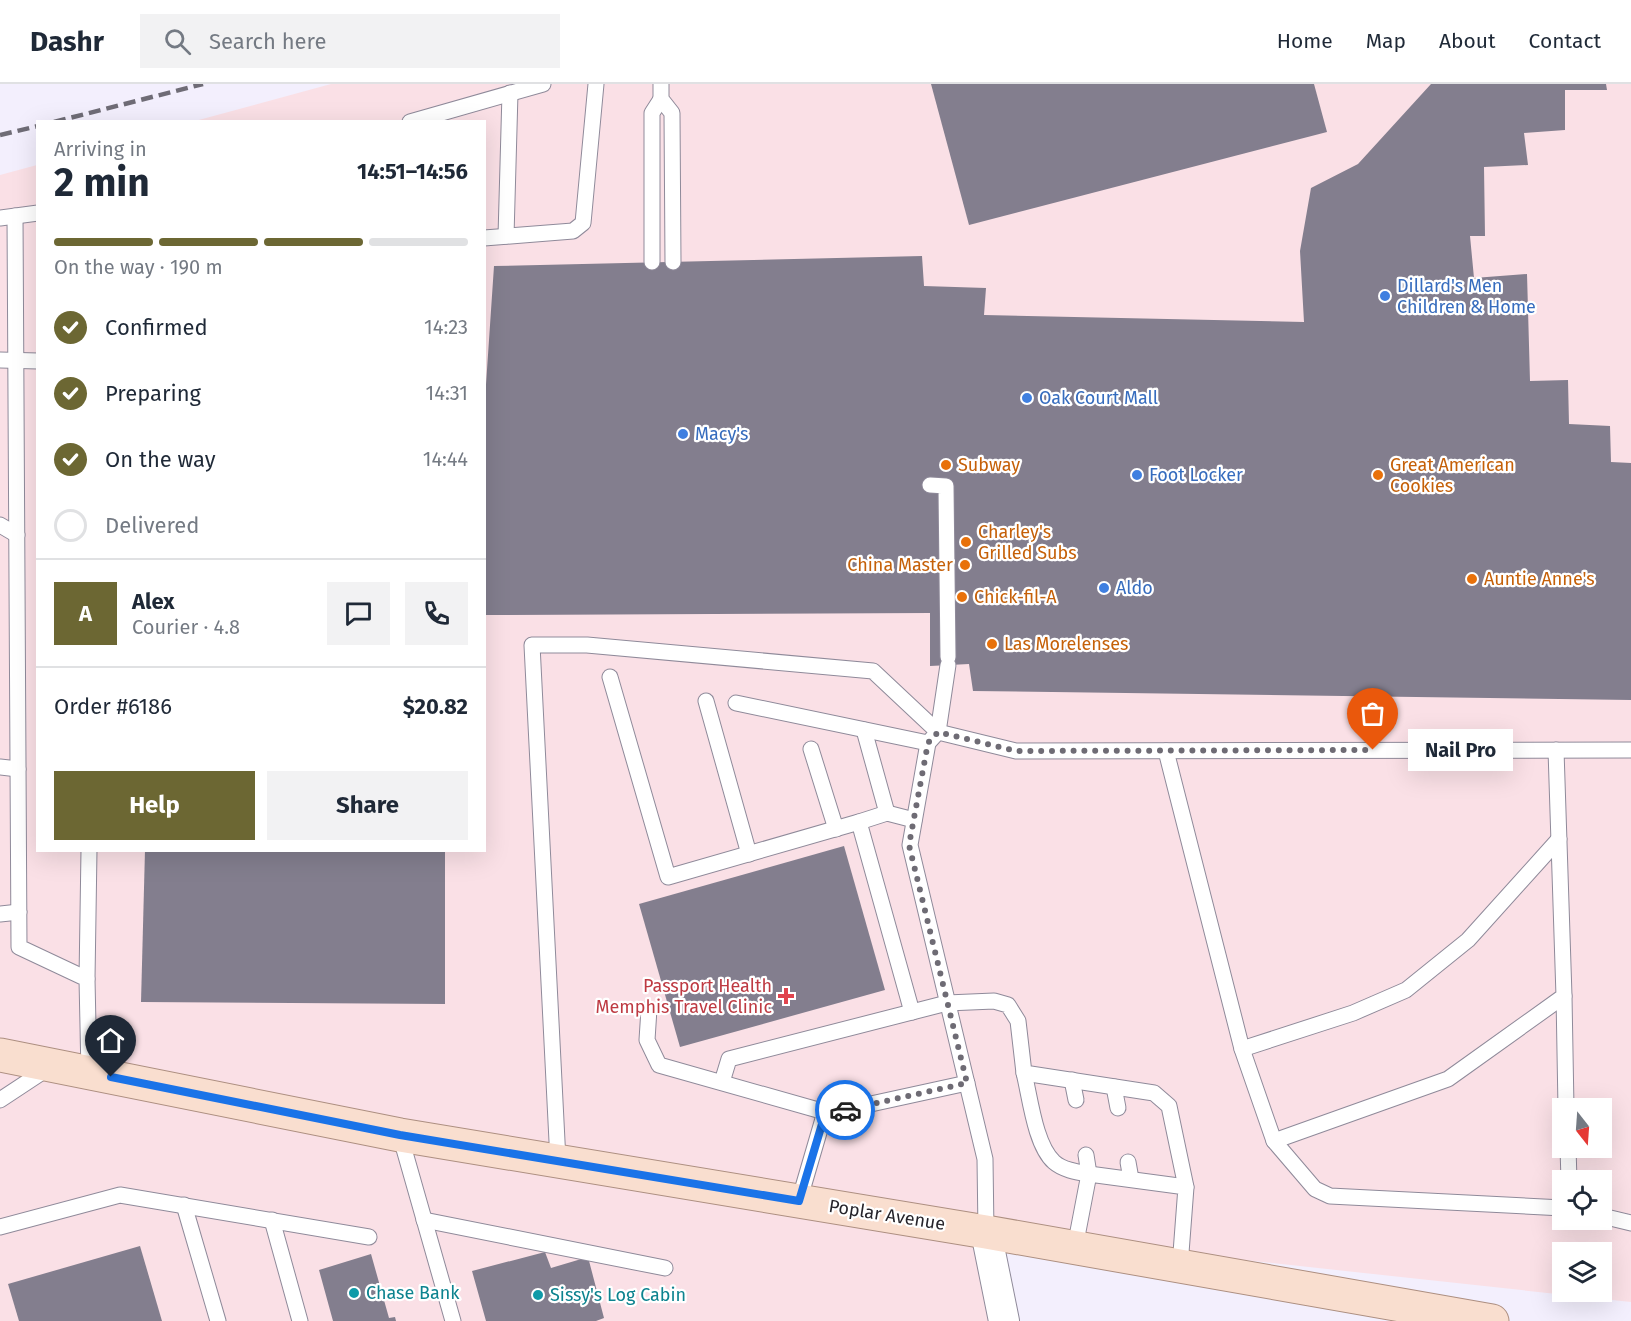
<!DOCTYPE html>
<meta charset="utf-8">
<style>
body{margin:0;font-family:"Fira Sans",sans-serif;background:#f2f2f3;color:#1f2937;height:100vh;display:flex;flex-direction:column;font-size:22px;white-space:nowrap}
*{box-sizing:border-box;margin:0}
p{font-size:20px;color:#747a83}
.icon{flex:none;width:33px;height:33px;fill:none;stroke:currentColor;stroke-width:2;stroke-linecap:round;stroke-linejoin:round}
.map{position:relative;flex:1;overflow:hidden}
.details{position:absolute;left:36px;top:36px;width:450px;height:732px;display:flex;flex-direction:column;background:#fff;border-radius:0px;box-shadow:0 6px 24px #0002}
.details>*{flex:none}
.needle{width:39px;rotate:163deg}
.fabs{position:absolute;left:1552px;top:1014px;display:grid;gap:12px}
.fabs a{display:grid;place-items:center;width:60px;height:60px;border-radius:0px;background:#fff;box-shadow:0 6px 24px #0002;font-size:30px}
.pin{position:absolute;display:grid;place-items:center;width:51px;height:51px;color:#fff;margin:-62px -26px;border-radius:50% 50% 50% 0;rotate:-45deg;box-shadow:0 0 6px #0007}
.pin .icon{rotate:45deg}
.courier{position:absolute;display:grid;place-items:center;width:60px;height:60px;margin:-30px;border:4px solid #1a73e8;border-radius:50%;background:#fff;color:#222;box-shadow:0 2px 8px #0007}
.bubble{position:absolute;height:42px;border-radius:0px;background:#fff;box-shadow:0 6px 24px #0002;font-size:20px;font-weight:700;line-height:42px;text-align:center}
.head em{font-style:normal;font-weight:700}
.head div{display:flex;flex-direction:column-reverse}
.head{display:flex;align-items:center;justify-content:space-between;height:102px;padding:0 18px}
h1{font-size:39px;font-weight:700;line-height:45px}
.bar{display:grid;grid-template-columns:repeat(4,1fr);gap:9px 6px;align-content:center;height:72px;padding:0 18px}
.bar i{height:8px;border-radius:4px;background:#e0e1e3}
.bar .active{background:#6c6733}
.bar p{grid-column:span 4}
.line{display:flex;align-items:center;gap:15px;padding:0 18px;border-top:2px solid #e0e1e3}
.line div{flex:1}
.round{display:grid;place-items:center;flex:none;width:63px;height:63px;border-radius:0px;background:#f2f2f3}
ol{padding:0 18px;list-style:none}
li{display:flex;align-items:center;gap:18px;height:66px}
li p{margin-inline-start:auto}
li .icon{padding:6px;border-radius:50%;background:#6c6733;color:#fff;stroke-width:4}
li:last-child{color:#747a83}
li i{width:33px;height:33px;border:3px solid #e0e1e3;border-radius:50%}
.primary-button{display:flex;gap:12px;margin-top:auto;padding:12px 18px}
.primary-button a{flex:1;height:69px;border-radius:0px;background:#6c6733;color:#fff;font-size:24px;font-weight:700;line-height:69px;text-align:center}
.primary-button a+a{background:#f2f2f3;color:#1f2937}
header{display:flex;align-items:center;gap:36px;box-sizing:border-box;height:84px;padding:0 30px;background:#fff;border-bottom:2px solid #e0e1e3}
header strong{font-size:28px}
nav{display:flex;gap:33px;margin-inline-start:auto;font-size:21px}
.search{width:420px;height:54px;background:#f2f2f3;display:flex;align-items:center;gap:15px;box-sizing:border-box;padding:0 21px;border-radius:0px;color:#747a83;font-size:22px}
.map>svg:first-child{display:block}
.commercial{fill:#fae0e6;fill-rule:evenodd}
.building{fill:#837e8e}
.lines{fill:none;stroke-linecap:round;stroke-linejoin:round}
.service-casing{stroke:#8f8a9a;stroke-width:17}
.minor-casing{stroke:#8f8a9a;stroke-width:32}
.primary-casing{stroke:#ad8f81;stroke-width:35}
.service{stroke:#fff;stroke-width:15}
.minor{stroke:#fff;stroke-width:30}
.primary{stroke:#f9decf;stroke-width:33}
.rail{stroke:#6f6c76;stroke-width:4.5;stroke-dasharray:12 6;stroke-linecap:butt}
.done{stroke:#6e6b74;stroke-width:6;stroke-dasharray:0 10.8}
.route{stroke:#1a73e8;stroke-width:8}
.shop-dot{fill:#3f7fe0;stroke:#fff;stroke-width:2}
.food-dot{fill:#e8710a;stroke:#fff;stroke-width:2}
.health-dot{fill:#e0444e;stroke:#fff;stroke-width:2}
.culture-dot{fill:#0f9aa8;stroke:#fff;stroke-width:2}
.labels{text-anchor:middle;stroke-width:4.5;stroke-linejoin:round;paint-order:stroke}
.shop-label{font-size:18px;fill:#366cbe;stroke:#fff;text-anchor:start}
.food-label{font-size:18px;fill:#c56008;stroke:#fff;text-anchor:start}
.health-label{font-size:18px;fill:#be3a42;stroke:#fff;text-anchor:end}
.street-label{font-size:18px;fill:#26242b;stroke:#fff}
.culture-label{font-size:18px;fill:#0d838f;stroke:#fff;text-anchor:start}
</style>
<header>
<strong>Dashr</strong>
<div class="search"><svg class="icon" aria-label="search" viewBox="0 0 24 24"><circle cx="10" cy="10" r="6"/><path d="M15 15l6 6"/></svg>Search here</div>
<nav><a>Home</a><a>Map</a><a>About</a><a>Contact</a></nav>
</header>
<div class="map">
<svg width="1631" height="1237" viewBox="0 0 1631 1237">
<rect width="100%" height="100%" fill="#f3effd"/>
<path class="commercial" d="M331 0H1631V1218L986 1148 1008 1237H0V91L37 81 38 766H484V38L195 37ZM1563 1024H1602V1064H1563ZM1563 1096H1602V1136H1563ZM1563 1168H1602V1208H1563Z"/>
<g class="building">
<path d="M931 0H1314L1327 48 969 141Z"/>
<path d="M1431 0H1606L1607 6H1565V46L1524 49 1528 81 1484 83 1485 152H1470L1474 194 1527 190 1530 297 1568 296 1569 340 1610 342 1611 378 1631 379V616L973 607 969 580 930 582V529L484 531V330L494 182 922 172 924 202 986 204 984 231 1304 238 1300 167 1311 104 1358 80Z"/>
<path d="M844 762 885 906 680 963 639 820Z"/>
<path d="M145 766H445V920L141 918Z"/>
<path d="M140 1162 162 1237H19L8 1200Z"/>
<path d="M545 1168 551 1184 588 1173 604 1234 596 1237H486L472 1187Z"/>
<path d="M371 1170 389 1234 395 1233 396 1237H333L319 1186Z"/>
</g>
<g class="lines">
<defs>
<g id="service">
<path d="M661 0V15L672 29 673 178"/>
<path d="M410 38 543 0"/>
<path d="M15 132 19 863 87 895 89 989"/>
<path d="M0 134 38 129"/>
<path d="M506 152 510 9"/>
<path d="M484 154 573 147 583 139 596 0"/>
<path d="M652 178V29L661 15"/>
<path d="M0 276 38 277"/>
<path d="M930 401 946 402 948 573"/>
<path d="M0 441 17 451"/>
<path d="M610 593 668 793 859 738"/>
<path d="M706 617 749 770"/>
<path d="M736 619 928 659"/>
<path d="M864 646 887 729"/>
<path d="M938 648 948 581"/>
<path d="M811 665 836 745"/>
<path d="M1166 667 1242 965 1274 1057 1315 1105 1330 1112 1563 1124"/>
<path d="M0 683 18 685"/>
<path d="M0 830 19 828"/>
<path d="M87 895 89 766"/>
<path d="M1564 912 1566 1024"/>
<path d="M649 925 647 956 659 981 825 1028 799 1117"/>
<path d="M912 928 859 738 887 729 914 736"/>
<path d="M1242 965 1353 929 1406 906 1468 856 1559 755"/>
<path d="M1024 989C1030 1013 1035 1061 1054 1078 1063 1086 1077 1088 1089 1090L1086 1071"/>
<path d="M1072 996 1076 1016"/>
<path d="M722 998 729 975 947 919 994 917 1008 921 1018 937 1024 989 1154 1009 1169 1022 1186 1103"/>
<path d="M1114 1003 1118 1024"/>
<path d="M0 1016 50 983"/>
<path d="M825 1030 967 999"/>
<path d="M400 1051 453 1237"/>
<path d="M1274 1057 1448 995 1564 912 1556 666"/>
<path d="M1568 1064 1569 1096"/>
<path d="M558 1077 532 561H587L873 587 938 648"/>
<path d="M1128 1078 1131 1095"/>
<path d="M184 1121 218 1237"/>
<path d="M1602 1132 1631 1139"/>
<path d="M272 1136 300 1237"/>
<path d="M424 1136 665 1184"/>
<path d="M0 1143 120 1111 369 1153"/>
<path d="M986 1148 985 1075 910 761 928 659 938 648 1016 667 1631 666"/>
<path d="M1075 1163 1089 1090 1186 1103 1180 1182"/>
</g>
<path id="minor" d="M986 1148 1004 1237"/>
<path id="primary" d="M0 971 400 1051 986 1148 1492 1237"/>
</defs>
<use href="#service" class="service-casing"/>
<use href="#minor" class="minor-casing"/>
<use href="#primary" class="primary-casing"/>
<use href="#service" class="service"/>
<use href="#minor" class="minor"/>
<use href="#primary" class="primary"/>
<g class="rail">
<path d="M54 38 203 0"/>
<path d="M0 51 38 42"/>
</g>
</g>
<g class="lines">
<path class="done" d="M845 1026 967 999 909 761 928 659 938 648 1016 667 1373 666"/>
<path class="route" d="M111 993 400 1051 799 1117 825 1030 845 1026"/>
</g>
<g class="shop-dot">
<circle cx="1385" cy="212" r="6"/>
<circle cx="1027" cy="314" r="6"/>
<circle cx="683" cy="350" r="6"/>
<circle cx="1137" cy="391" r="6"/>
<circle cx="1104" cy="504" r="6"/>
</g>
<g class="food-dot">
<circle cx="946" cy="381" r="6"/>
<circle cx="1378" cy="391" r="6"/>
<circle cx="966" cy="458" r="6"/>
<circle cx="965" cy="481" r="6"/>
<circle cx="1472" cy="495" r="6"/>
<circle cx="962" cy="513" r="6"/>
<circle cx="992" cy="560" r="6"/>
</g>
<path class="health-dot" d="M783 903h6v6h6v6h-6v6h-6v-6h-6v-6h6z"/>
<g class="culture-dot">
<circle cx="354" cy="1209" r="6"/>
<circle cx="538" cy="1211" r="6"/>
</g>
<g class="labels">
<g class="shop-label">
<text x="1397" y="208">Dillard's Men<tspan x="1397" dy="21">Children &amp; Home</tspan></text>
<text x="1039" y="320">Oak Court Mall</text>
<text x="695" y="356">Macy's</text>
<text x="1149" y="397">Foot Locker</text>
<text x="1116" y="510">Aldo</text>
</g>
<g class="food-label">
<text x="958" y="387">Subway</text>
<text x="1390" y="387">Great American<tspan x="1390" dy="21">Cookies</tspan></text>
<text x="978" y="454">Charley's<tspan x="978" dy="21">Grilled Subs</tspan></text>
<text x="953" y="487" text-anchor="end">China Master</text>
<text x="1484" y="501">Auntie Anne's</text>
<text x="974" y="519">Chick-fil-A</text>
<text x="1004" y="566">Las Morelenses</text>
</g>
<g class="health-label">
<text x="772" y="908">Passport Health<tspan x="772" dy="21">Memphis Travel Clinic</tspan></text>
</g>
<g class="street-label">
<text transform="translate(887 1131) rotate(9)" y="6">Poplar Avenue</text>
</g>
<g class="culture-label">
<text x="366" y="1215">Chase Bank</text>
<text x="550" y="1217">Sissy's Log Cabin</text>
</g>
</g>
</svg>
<div class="fabs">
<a><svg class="needle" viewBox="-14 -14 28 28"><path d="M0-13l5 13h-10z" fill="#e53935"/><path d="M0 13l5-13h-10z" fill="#747a83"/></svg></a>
<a><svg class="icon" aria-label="locate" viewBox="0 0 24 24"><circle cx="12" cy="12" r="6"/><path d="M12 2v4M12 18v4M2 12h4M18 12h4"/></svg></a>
<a><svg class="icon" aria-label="layers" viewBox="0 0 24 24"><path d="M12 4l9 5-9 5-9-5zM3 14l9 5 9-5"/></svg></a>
</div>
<div class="pin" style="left:1373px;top:666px;background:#ea580c"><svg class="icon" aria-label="bag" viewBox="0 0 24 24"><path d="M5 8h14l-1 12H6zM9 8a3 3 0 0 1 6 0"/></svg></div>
<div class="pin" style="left:111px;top:993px;background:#1f2937"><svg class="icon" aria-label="home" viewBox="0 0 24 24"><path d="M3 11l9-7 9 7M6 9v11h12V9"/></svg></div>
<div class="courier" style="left:845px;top:1026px"><svg class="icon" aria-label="car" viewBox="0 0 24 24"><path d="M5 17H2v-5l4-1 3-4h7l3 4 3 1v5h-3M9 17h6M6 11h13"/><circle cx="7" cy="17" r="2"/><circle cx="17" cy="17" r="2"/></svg></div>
<div class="bubble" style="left:1408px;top:645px;width:105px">Nail Pro</div>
<section class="details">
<div class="head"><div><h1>2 min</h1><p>Arriving in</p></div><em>14:51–14:56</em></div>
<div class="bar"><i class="active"></i><i class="active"></i><i class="active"></i><i></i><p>On the way · 190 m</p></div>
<ol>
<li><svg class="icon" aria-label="check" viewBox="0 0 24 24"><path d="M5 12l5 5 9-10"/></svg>Confirmed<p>14:23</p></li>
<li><svg class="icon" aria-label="check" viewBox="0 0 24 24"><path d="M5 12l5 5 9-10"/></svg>Preparing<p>14:31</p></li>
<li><svg class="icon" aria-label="check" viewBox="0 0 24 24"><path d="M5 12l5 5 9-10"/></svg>On the way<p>14:44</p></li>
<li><i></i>Delivered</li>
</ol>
<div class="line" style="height:108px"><b class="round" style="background:#6c6733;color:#fff">A</b><div><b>Alex</b><p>Courier · 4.8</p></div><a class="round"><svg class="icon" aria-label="chat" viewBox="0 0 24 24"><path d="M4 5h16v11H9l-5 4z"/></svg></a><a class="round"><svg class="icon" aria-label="phone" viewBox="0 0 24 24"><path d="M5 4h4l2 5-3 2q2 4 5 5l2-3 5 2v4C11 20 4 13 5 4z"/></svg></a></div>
<div class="line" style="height:78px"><div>Order #6186</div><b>$20.82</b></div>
<div class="primary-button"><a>Help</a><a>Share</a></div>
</section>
</div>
